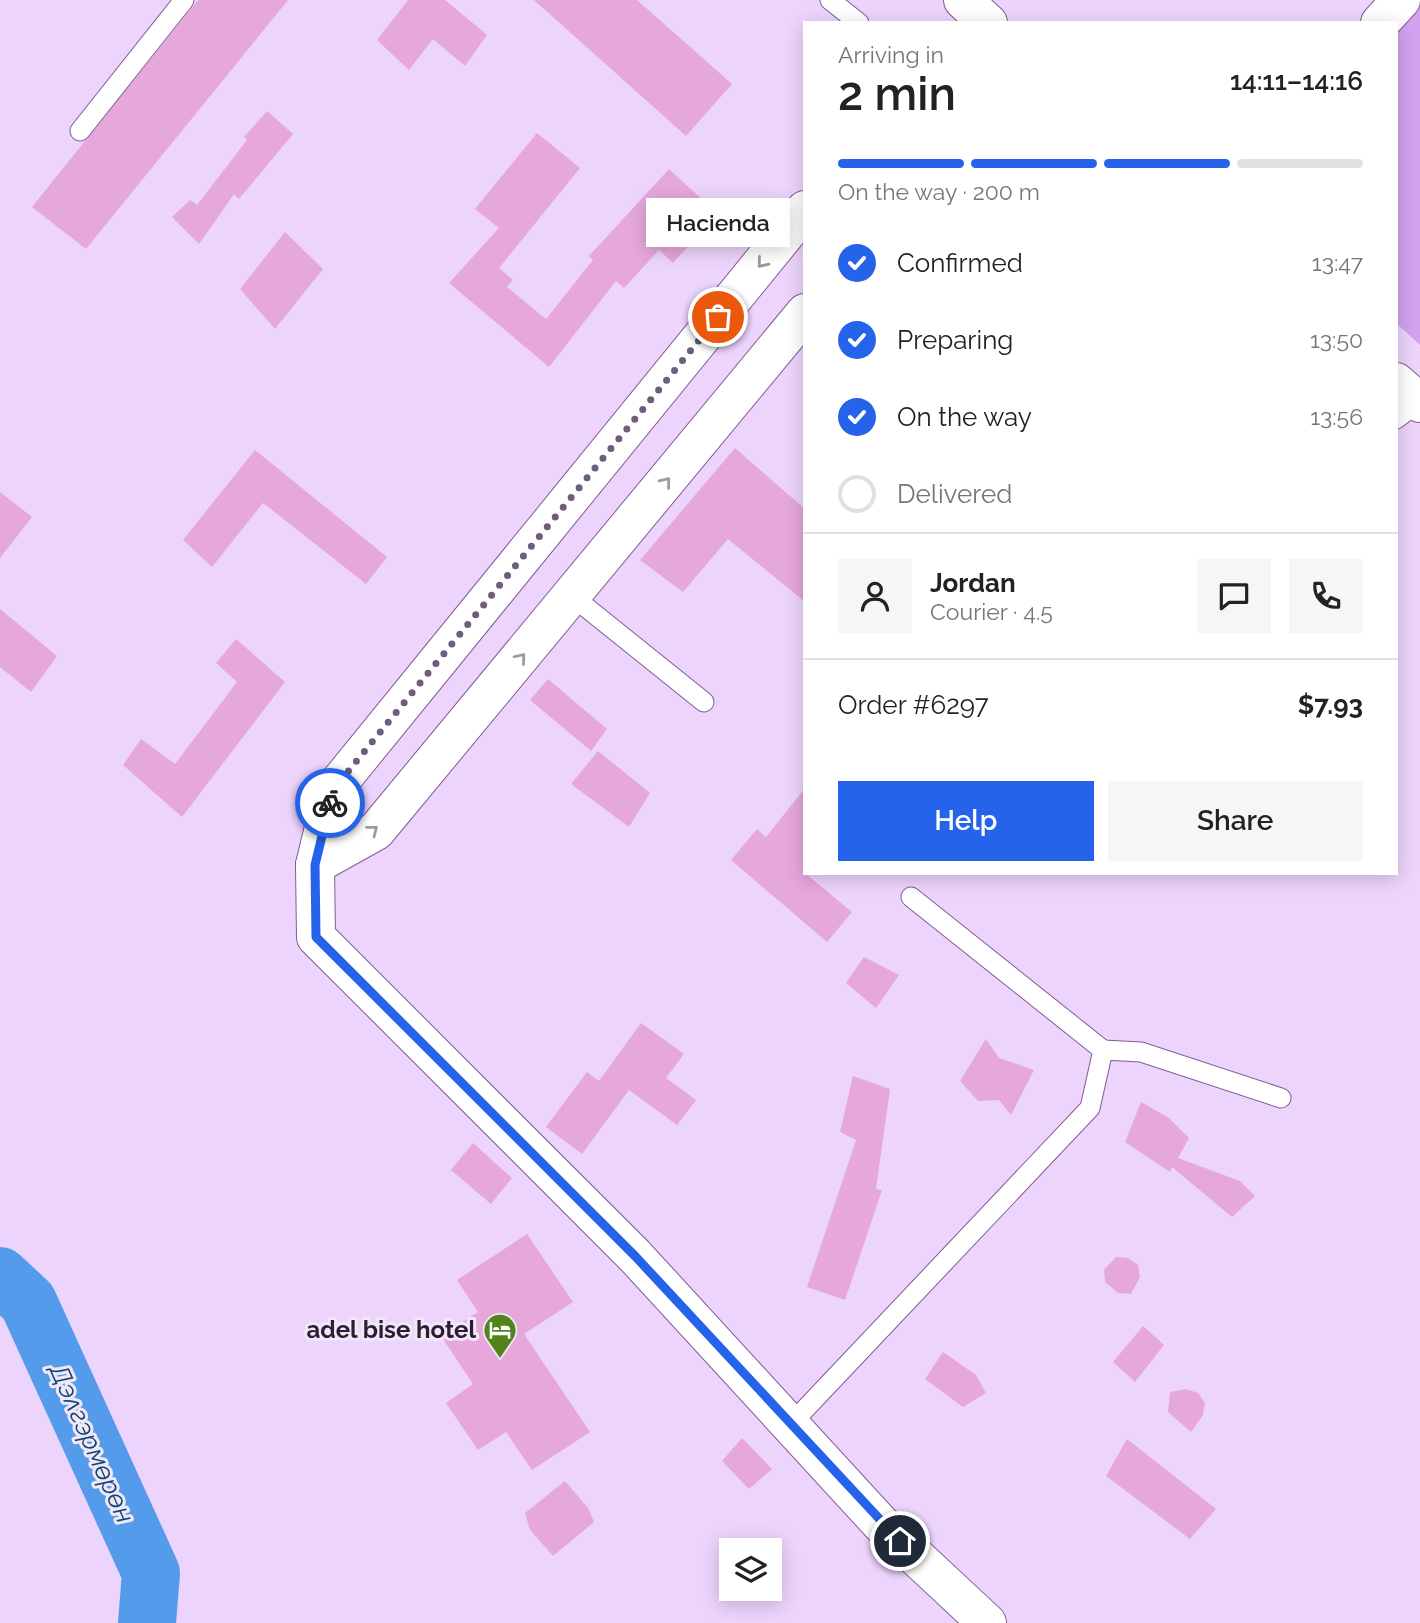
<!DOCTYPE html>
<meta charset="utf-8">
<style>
body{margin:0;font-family:Raleway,sans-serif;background:#f6f6f6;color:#222;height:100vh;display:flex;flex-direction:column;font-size:26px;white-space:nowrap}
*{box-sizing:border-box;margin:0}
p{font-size:23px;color:#767676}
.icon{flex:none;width:38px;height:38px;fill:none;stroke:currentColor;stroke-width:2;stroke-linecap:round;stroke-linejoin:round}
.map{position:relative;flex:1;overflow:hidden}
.sheet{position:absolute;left:803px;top:21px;width:595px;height:854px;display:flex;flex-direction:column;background:#fff;border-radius:0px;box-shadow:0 4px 18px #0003}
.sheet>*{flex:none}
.buttons{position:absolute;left:719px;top:1538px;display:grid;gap:14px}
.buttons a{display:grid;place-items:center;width:63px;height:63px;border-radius:0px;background:#fff;box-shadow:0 4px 18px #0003;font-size:35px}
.pin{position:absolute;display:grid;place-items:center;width:60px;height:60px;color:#fff;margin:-30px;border:4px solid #fff;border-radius:50%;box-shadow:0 2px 7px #0007}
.courier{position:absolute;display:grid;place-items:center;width:70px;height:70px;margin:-35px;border:5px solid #2563eb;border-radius:50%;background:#fff;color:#222;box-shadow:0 2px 9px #0007}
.bubble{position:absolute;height:49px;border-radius:0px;background:#fff;box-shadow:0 4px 18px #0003;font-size:23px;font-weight:600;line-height:49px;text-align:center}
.overview em{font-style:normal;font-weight:600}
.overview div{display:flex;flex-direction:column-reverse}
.overview{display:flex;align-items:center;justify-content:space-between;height:119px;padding:0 35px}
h1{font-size:46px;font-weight:600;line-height:52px}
.bar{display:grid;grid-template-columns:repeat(4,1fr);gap:10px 7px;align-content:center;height:84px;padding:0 35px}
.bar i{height:9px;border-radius:5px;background:#e0e0e0}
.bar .active{background:#2563eb}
.bar p{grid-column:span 4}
.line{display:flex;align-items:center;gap:18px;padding:0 35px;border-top:2px solid #e0e0e0}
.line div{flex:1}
.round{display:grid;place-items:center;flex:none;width:74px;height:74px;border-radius:0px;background:#f6f6f6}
ol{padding:0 35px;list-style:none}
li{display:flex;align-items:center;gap:21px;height:77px}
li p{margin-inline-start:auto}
li .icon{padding:7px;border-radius:50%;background:#2563eb;color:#fff;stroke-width:4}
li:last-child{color:#767676}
li i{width:38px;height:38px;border:4px solid #e0e0e0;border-radius:50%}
.action{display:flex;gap:14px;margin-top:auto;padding:14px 35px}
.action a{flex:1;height:80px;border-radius:0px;background:#2563eb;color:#fff;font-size:28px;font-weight:600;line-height:80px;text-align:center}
.action a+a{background:#f6f6f6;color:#222}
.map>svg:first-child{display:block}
.green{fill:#d3a3ef}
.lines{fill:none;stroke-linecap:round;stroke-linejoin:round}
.river{stroke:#559beb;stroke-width:58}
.building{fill:#e6a7db}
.lane-casing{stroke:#815b97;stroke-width:21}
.street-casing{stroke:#815b97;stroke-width:40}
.lane{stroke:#fff;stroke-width:19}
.street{stroke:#fff;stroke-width:38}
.oneway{stroke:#a099a4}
.done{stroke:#705c7b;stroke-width:7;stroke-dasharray:0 12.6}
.route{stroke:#2563eb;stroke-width:9}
.labels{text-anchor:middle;stroke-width:6;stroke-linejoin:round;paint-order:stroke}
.poi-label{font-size:24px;font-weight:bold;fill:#2c1c35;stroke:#f1e8f6;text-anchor:end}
.water-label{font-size:26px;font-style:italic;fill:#134477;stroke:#f1e8f6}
</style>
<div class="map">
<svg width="1420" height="1623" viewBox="0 0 1420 1623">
<rect width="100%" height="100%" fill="#edd4fc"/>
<path class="green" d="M1420 1V345L1397 324V27Z"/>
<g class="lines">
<path class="river" d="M0 1276 28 1302 151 1573 147 1623"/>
</g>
<g class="building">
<path d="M198 0H288L86 249 32 207Z"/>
<path d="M408 0H445L487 35 465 66 433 39 409 70 377 40Z"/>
<path d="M534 0H637L732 84 686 136Z"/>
<path d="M267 111 293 134 239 199 234 194 199 244 172 217 190 200 197 205 247 140 244 137Z"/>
<path d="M537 133 580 168 499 268 513 280 507 287 546 319 593 260 589 256 669 169 718 214 673 263 659 250 624 288 616 281 549 367 449 283 499 228 475 209Z"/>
<path d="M285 232 323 269 275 329 240 289Z"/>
<path d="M735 448 805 509V602L728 539 683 592 640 560Z"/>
<path d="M255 450 387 557 366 584 263 503 212 567 183 540Z"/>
<path d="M0 492 32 517 0 558Z"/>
<path d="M0 609 57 656 31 692 0 667Z"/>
<path d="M236 639 285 682 182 817 123 765 141 739 175 764 237 682 216 663Z"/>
<path d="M548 679 607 729 591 751 530 700Z"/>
<path d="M598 751 650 793 629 827 571 784Z"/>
<path d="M805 788V873L852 912 827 942 731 860 757 829 766 837Z"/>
<path d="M864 957 899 975 876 1008 846 983Z"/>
<path d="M641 1023 684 1054 666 1078 696 1100 677 1125 629 1090 582 1154 546 1127 587 1072 599 1081Z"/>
<path d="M986 1039 999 1058 1034 1070 1011 1115 999 1100 978 1101 960 1081Z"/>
<path d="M853 1076 890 1089 876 1189 882 1190 845 1300 807 1287 856 1140 840 1132Z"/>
<path d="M1141 1102 1169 1118 1189 1138 1178 1158 1240 1181 1255 1196 1232 1217 1172 1167 1170 1172 1125 1142Z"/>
<path d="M473 1143 512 1178 491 1204 451 1170Z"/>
<path d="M527 1234 573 1302 524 1334 590 1432 532 1470 506 1432 478 1450 446 1403 473 1384 441 1336 478 1312 457 1280Z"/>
<path d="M1116 1257 1128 1258 1138 1265 1140 1277 1131 1294 1118 1293 1105 1282 1104 1270Z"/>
<path d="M1143 1326 1164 1345 1135 1382 1113 1362Z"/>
<path d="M943 1352 976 1375 986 1393 963 1407 925 1379Z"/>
<path d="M1186 1389 1198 1393 1205 1403 1203 1415 1191 1432 1168 1412 1170 1392Z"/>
<path d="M742 1438 772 1469 749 1489 722 1461Z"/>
<path d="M1127 1439 1216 1509 1190 1539 1106 1476Z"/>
<path d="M565 1481 588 1508 594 1522 553 1556 530 1530 525 1513Z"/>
</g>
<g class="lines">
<defs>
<g id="lane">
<path d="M830 0 859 23"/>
<path d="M80 131 184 0"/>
<path d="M1396 419 1419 402"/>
<path d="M572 596 704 702"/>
<path d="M1103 1050 1141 1052 1281 1098"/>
<path d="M790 1425 1090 1108 1103 1050 911 897"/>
</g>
<g id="street">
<path d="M963 0 988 23"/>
<path d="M1380 23 1401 0"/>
<path d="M805 210 333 790 315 865 316 937 635 1256 882 1525 987 1623"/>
<path d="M1396 382 1420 403"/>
<path d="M315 865 376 831 805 313"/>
</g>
</defs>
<use href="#lane" class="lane-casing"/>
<use href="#street" class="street-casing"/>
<use href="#lane" class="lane"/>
<use href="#street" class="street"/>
</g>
<defs><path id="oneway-chevron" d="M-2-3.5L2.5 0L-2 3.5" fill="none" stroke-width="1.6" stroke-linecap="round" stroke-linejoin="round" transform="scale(1.75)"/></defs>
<g class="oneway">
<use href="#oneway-chevron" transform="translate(762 263) rotate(129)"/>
<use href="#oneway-chevron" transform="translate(666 482) rotate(-51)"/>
<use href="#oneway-chevron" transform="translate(521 658) rotate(-50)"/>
<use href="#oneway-chevron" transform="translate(373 830) rotate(-38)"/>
</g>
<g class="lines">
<path class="done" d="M330 803 333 790 718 317"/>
<path class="route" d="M330 803 315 865 316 937 635 1256 900 1541"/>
</g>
<defs>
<symbol id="hotel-pin" viewBox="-11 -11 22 30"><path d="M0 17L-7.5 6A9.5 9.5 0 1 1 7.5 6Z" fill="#51851b" stroke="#f1e8f6"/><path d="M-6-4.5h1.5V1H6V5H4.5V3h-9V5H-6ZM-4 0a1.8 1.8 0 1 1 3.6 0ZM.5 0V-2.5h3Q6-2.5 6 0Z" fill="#fff"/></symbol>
</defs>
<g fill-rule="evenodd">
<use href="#hotel-pin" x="481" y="1311" width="38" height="52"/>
</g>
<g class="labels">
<g class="poi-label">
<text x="476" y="1338">adel bise hotel</text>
</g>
<g class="water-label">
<text transform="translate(92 1443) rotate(66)" y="9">Дэлгэрмөрөн</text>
</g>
</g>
</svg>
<div class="buttons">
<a><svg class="icon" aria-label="layers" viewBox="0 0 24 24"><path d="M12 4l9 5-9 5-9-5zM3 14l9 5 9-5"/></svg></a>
</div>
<div class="pin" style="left:718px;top:317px;background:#ea580c"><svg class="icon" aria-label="bag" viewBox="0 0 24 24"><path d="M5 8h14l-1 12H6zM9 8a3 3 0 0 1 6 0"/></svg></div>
<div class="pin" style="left:900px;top:1541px;background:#1f2937"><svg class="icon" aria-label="home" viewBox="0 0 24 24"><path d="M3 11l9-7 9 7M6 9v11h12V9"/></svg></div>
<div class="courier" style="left:330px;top:803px"><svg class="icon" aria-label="bike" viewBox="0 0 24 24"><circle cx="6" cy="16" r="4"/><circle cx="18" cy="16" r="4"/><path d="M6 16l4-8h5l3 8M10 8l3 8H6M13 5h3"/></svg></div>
<div class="bubble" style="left:646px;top:198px;width:144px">Hacienda</div>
<section class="sheet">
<div class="overview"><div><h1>2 min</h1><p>Arriving in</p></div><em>14:11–14:16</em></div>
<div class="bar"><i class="active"></i><i class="active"></i><i class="active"></i><i></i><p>On the way · 200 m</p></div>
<ol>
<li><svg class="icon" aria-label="check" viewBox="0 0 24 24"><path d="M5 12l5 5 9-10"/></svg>Confirmed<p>13:47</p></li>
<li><svg class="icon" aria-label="check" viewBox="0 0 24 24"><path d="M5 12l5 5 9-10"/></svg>Preparing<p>13:50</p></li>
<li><svg class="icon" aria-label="check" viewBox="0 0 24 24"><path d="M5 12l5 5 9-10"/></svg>On the way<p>13:56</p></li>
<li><i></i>Delivered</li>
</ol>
<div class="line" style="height:126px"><a class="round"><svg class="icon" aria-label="person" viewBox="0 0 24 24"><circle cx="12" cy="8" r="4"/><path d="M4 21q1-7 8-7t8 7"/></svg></a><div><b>Jordan</b><p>Courier · 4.5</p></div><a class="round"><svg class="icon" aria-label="chat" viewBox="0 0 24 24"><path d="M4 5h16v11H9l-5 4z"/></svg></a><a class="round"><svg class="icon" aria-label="phone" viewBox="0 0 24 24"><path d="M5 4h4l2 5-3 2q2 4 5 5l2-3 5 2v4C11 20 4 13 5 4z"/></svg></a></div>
<div class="line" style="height:91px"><div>Order #6297</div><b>$7.93</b></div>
<div class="action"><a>Help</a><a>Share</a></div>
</section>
</div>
